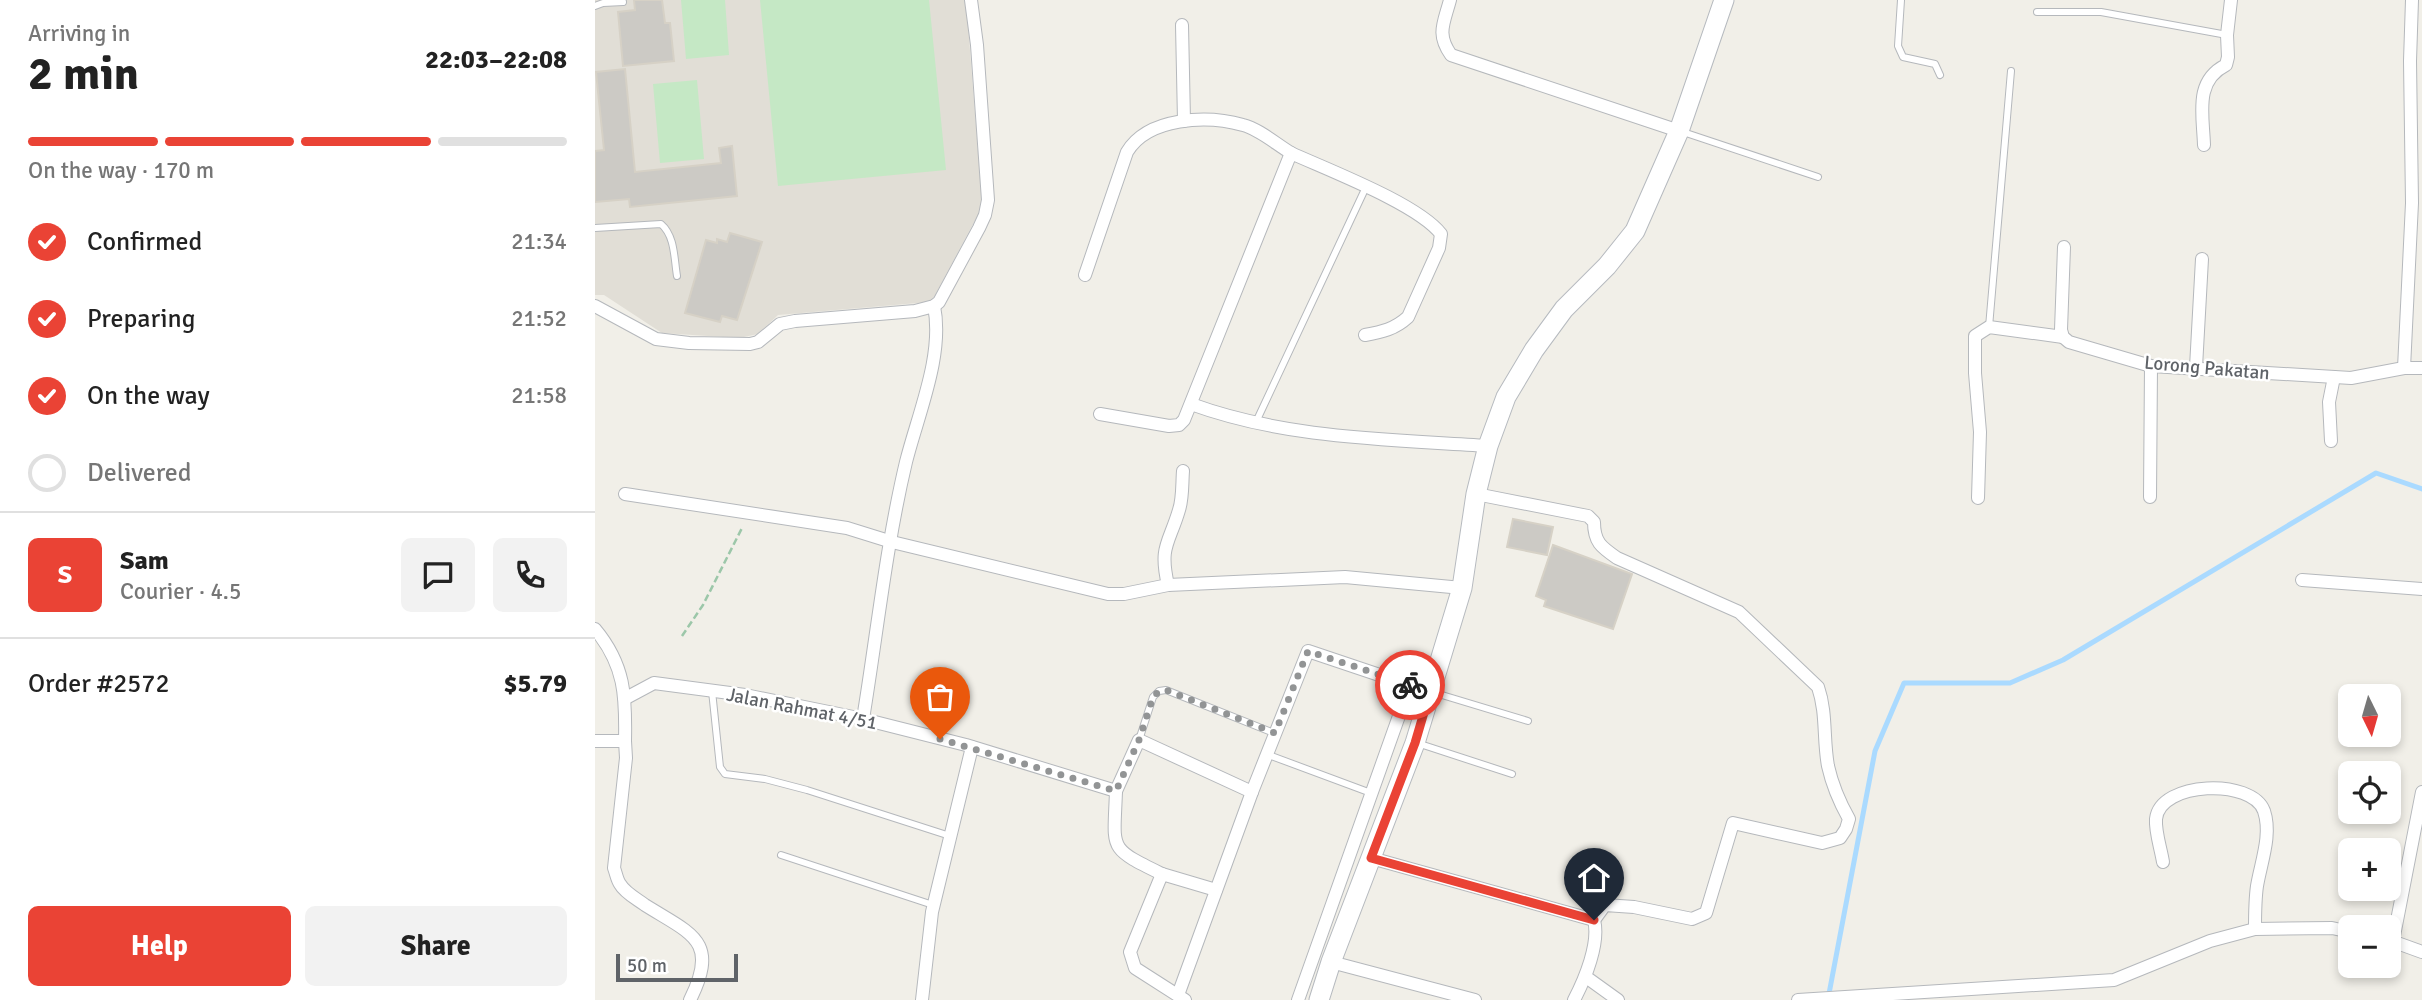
<!DOCTYPE html>
<meta charset="utf-8">
<style>
body{margin:0;font-family:Signika,sans-serif;background:#f2f2f2;color:#222;height:100vh;display:flex;flex-direction:column;font-size:26px;white-space:nowrap}
*{box-sizing:border-box;margin:0}
p{font-size:23px;color:#767676}
.icon{flex:none;width:38px;height:38px;fill:none;stroke:currentColor;stroke-width:2;stroke-linecap:round;stroke-linejoin:round}
.map{position:relative;flex:1;overflow:hidden}
.drawer{display:flex;flex-direction:column;background:#fff;width:595px}
.drawer>*{flex:none}
.needle{width:46px;rotate:175deg}
.controls{position:absolute;left:1743px;top:684px;display:grid;gap:14px}
.controls a{display:grid;place-items:center;width:63px;height:63px;border-radius:10px;background:#fff;box-shadow:0 4px 10px #0003;font-size:35px}
.scale{position:absolute;left:21px;bottom:18px;width:122px;box-sizing:border-box;padding-left:7px;border:4px solid #5f6368;border-top:0;font-size:19px;line-height:24px;white-space:nowrap;color:#5f6368;-webkit-text-stroke:5px #fff;paint-order:stroke}
.pin{position:absolute;display:grid;place-items:center;width:60px;height:60px;color:#fff;margin:-72px -30px;border-radius:50% 50% 50% 0;rotate:-45deg;box-shadow:0 0 7px #0007}
.pin .icon{rotate:45deg}
.courier{position:absolute;display:grid;place-items:center;width:70px;height:70px;margin:-35px;border:5px solid #ea4335;border-radius:50%;background:#fff;color:#222;box-shadow:0 2px 9px #0007}
.head em{font-style:normal;font-weight:700}
.head div{display:flex;flex-direction:column-reverse}
.head{display:flex;align-items:center;justify-content:space-between;height:119px;padding:0 28px}
h1{font-size:46px;font-weight:700;line-height:52px}
.bar{display:grid;grid-template-columns:repeat(4,1fr);gap:10px 7px;align-content:center;height:84px;padding:0 28px}
.bar i{height:9px;border-radius:5px;background:#e0e0e0}
.bar .active{background:#ea4335}
.bar p{grid-column:span 4}
.line{display:flex;align-items:center;gap:18px;padding:0 28px;border-top:2px solid #e0e0e0}
.line div{flex:1}
.round{display:grid;place-items:center;flex:none;width:74px;height:74px;border-radius:10px;background:#f2f2f2}
ol{padding:0 28px;list-style:none}
li{display:flex;align-items:center;gap:21px;height:77px}
li p{margin-inline-start:auto}
li .icon{padding:7px;border-radius:50%;background:#ea4335;color:#fff;stroke-width:4}
li:last-child{color:#767676}
li i{width:38px;height:38px;border:4px solid #e0e0e0;border-radius:50%}
.primary-button{display:flex;gap:14px;margin-top:auto;padding:14px 28px}
.primary-button a{flex:1;height:80px;border-radius:10px;background:#ea4335;color:#fff;font-size:28px;font-weight:700;line-height:80px;text-align:center}
.primary-button a+a{background:#f2f2f2;color:#222}
main{display:flex;flex:1;min-height:0}
.map>svg:first-child{display:block}
.education{fill:#e1ded6}
.green{fill:#c5e8c5}
.lines{fill:none;stroke-linecap:round;stroke-linejoin:round}
.stream{stroke:#aadaff;stroke-width:5}
.building{fill:#cccac5;stroke:#d6d1c6;stroke-width:2}
.lane-casing{stroke:#b5b8bc;stroke-width:8}
.street-casing{stroke:#b5b8bc;stroke-width:14}
.secondary-casing{stroke:#b6babf;stroke-width:21}
.path{stroke:#9cc7a9;stroke-width:2.5;stroke-dasharray:7 3.5;stroke-linecap:butt}
.lane{stroke:#fff;stroke-width:6}
.street{stroke:#fff;stroke-width:12}
.secondary{stroke:#fff;stroke-width:19}
.done{stroke:#929495;stroke-width:7;stroke-dasharray:0 12.6}
.route{stroke:#ea4335;stroke-width:9}
.labels{text-anchor:middle;stroke-width:5;stroke-linejoin:round;paint-order:stroke}
.street-label{font-size:19px;fill:#5f6368;stroke:#fff}
</style>
<main>
<section class="drawer">
<div class="head"><div><h1>2 min</h1><p>Arriving in</p></div><em>22:03–22:08</em></div>
<div class="bar"><i class="active"></i><i class="active"></i><i class="active"></i><i></i><p>On the way · 170 m</p></div>
<ol>
<li><svg class="icon" aria-label="check" viewBox="0 0 24 24"><path d="M5 12l5 5 9-10"/></svg>Confirmed<p>21:34</p></li>
<li><svg class="icon" aria-label="check" viewBox="0 0 24 24"><path d="M5 12l5 5 9-10"/></svg>Preparing<p>21:52</p></li>
<li><svg class="icon" aria-label="check" viewBox="0 0 24 24"><path d="M5 12l5 5 9-10"/></svg>On the way<p>21:58</p></li>
<li><i></i>Delivered</li>
</ol>
<div class="line" style="height:126px"><b class="round" style="background:#ea4335;color:#fff">S</b><div><b>Sam</b><p>Courier · 4.5</p></div><a class="round"><svg class="icon" aria-label="chat" viewBox="0 0 24 24"><path d="M4 5h16v11H9l-5 4z"/></svg></a><a class="round"><svg class="icon" aria-label="phone" viewBox="0 0 24 24"><path d="M5 4h4l2 5-3 2q2 4 5 5l2-3 5 2v4C11 20 4 13 5 4z"/></svg></a></div>
<div class="line" style="height:91px"><div>Order #2572</div><b>$5.79</b></div>
<div class="primary-button"><a>Help</a><a>Share</a></div>
</section>
<div class="map">
<svg width="1827" height="1000" viewBox="0 0 1827 1000">
<rect width="100%" height="100%" fill="#f1efe8"/>
<path class="education" d="M0 0H371L387 202 385 211 339 297 334 302 183 315 163 334 144 338 67 333 9 295H0Z"/>
<g class="green">
<path d="M86 0H130L134 55 91 59Z"/>
<path d="M165 0H334L351 170 183 186Z"/>
<path d="M102 80 109 159 65 163 58 84Z"/>
</g>
<g class="lines">
<path class="stream" d="M1233 999 1280 751 1309 683H1415L1468 660 1781 473 1827 489"/>
</g>
<g class="building">
<path d="M39 0H67L70 23H75L79 61 28 66 23 12 40 10Z"/>
<path d="M30 69 40 172 126 163 124 148 137 146 142 196 35 207 34 199 0 202V151L9 150 1 72Z"/>
<path d="M135 233 167 242 142 320 127 316 125 322 90 313 111 240 122 243V239L132 242Z"/>
<path d="M918 519 958 527 952 555 912 547Z"/>
<path d="M958 545 1037 574 1018 629 949 606 951 600 941 596Z"/>
</g>
<g class="lines">
<defs>
<g id="lane">
<path d="M1306 0 1303 46 1308 57 1340 64 1345 75"/>
<path d="M0 6 8 3 28 2"/>
<path d="M1442 12H1506L1632 35"/>
<path d="M1088 132 1223 177"/>
<path d="M0 228 66 224C80 236 79 258 82 276"/>
<path d="M1394 327 1416 71"/>
<path d="M661 422 771 187"/>
<path d="M117 691 125 767 130 774 170 779 212 790 355 836"/>
<path d="M837 692 933 721"/>
<path d="M544 740 558 697 564 691 571 690 679 733"/>
<path d="M822 743 917 774"/>
<path d="M671 754 776 793"/>
<path d="M186 855 338 905"/>
</g>
<g id="street">
<path d="M855 0C849 23 841 34 856 55L1084 131"/>
<path d="M587 25 589 121"/>
<path d="M1609 145C1608 114 1599 81 1631 65L1633 57 1632 35 1636 0"/>
<path d="M1469 247 1466 330 1468 337 1474 342 1556 366 1756 378 1809 368H1827"/>
<path d="M490 275 532 152C553 117 612 115 648 125 664 129 681 144 696 153"/>
<path d="M0 306 61 339 94 343 155 344 163 342 185 324 200 321 320 311 339 306 344 302 384 228 390 215 393 200 382 45 376 0"/>
<path d="M1601 367 1607 259"/>
<path d="M1809 368 1817 203 1815 61 1817 0"/>
<path d="M596 404C692 439 792 439 893 446"/>
<path d="M505 414 574 426 584 425 589 420 696 153C733 170 823 204 846 234L844 248 813 317C800 329 787 332 770 335"/>
<path d="M1736 441 1734 402 1739 377"/>
<path d="M30 494 252 528 297 542 513 594H529L573 585 750 577 867 588"/>
<path d="M881 494 993 516 999 522C999 542 1006 547 1022 558L1144 612 1223 687C1232 713 1228 739 1233 766 1237 784 1245 803 1254 819L1251 829 1245 838 1227 843 1138 823 1111 913 1097 919 1039 907 1010 905 999 920"/>
<path d="M1555 497 1556 366"/>
<path d="M1383 498 1385 432 1380 373V336L1394 327 1468 337"/>
<path d="M1707 580 1827 589"/>
<path d="M573 585C564 546 574 544 584 510 588 498 587 483 588 471"/>
<path d="M0 629C30 665 31 696 30 741H0"/>
<path d="M31 698 59 683 150 695 268 719 371 745 521 791C519 851 512 847 567 874"/>
<path d="M268 719C282 634 291 546 311 462 323 414 349 355 339 306"/>
<path d="M30 741 31 758 19 868C21 873 22 880 25 884 30 893 42 899 50 905 96 934 125 940 95 1000"/>
<path d="M521 791 544 740 657 792"/>
<path d="M776 858 999 920"/>
<path d="M1568 862C1566 849 1560 832 1561 819 1565 781 1657 778 1669 811 1677 835 1666 862 1662 886 1660 900 1660 914 1660 929"/>
<path d="M1794 940 1827 952"/>
<path d="M1798 941 1827 792"/>
<path d="M736 962 880 1000"/>
<path d="M991 977 1023 1000"/>
<path d="M583 995 657 792 713 651 835 692"/>
<path d="M327 1000 337 912 377 747"/>
<path d="M590 1000 540 968 535 952 567 874 621 890"/>
<path d="M703 1000 815 685"/>
<path d="M979 1000C990 979 1005 943 999 920"/>
<path d="M1203 1000 1519 980 1615 941 1660 929 1737 928 1755 932"/>
</g>
<path id="secondary" d="M724 1000 736 962 820 743 867 588 881 494 893 446 911 397 939 350 969 309 1012 266 1040 231 1084 131 1129 0"/>
</defs>
<use href="#lane" class="lane-casing"/>
<use href="#street" class="street-casing"/>
<use href="#secondary" class="secondary-casing"/>
<path class="path" d="M87 636 108 605 148 526"/>
<use href="#lane" class="lane"/>
<use href="#street" class="street"/>
<use href="#secondary" class="secondary"/>
</g>
<g class="lines">
<path class="done" d="M345 739 521 791 544 740 558 697 564 691 571 690 680 733 713 651 815 685"/>
<path class="route" d="M815 685 835 692 820 743 776 858 999 920"/>
</g>
<g class="labels">
<g class="street-label">
<text transform="translate(1612 367) rotate(5)" y="7">Lorong Pakatan</text>
<text transform="translate(207 708) rotate(11)" y="7">Jalan Rahmat 4/51</text>
</g>
</g>
</svg>
<div class="controls">
<a><svg class="needle" viewBox="-14 -14 28 28"><path d="M0-13l5 13h-10z" fill="#e53935"/><path d="M0 13l5-13h-10z" fill="#767676"/></svg></a>
<a><svg class="icon" aria-label="locate" viewBox="0 0 24 24"><circle cx="12" cy="12" r="6"/><path d="M12 2v4M12 18v4M2 12h4M18 12h4"/></svg></a>
<a>+</a>
<a>−</a>
</div>
<div class="scale">50 m</div>
<div class="pin" style="left:345px;top:739px;background:#ea580c"><svg class="icon" aria-label="bag" viewBox="0 0 24 24"><path d="M5 8h14l-1 12H6zM9 8a3 3 0 0 1 6 0"/></svg></div>
<div class="pin" style="left:999px;top:920px;background:#1f2937"><svg class="icon" aria-label="home" viewBox="0 0 24 24"><path d="M3 11l9-7 9 7M6 9v11h12V9"/></svg></div>
<div class="courier" style="left:815px;top:685px"><svg class="icon" aria-label="bike" viewBox="0 0 24 24"><circle cx="6" cy="16" r="4"/><circle cx="18" cy="16" r="4"/><path d="M6 16l4-8h5l3 8M10 8l3 8H6M13 5h3"/></svg></div>
</div>
</main>
